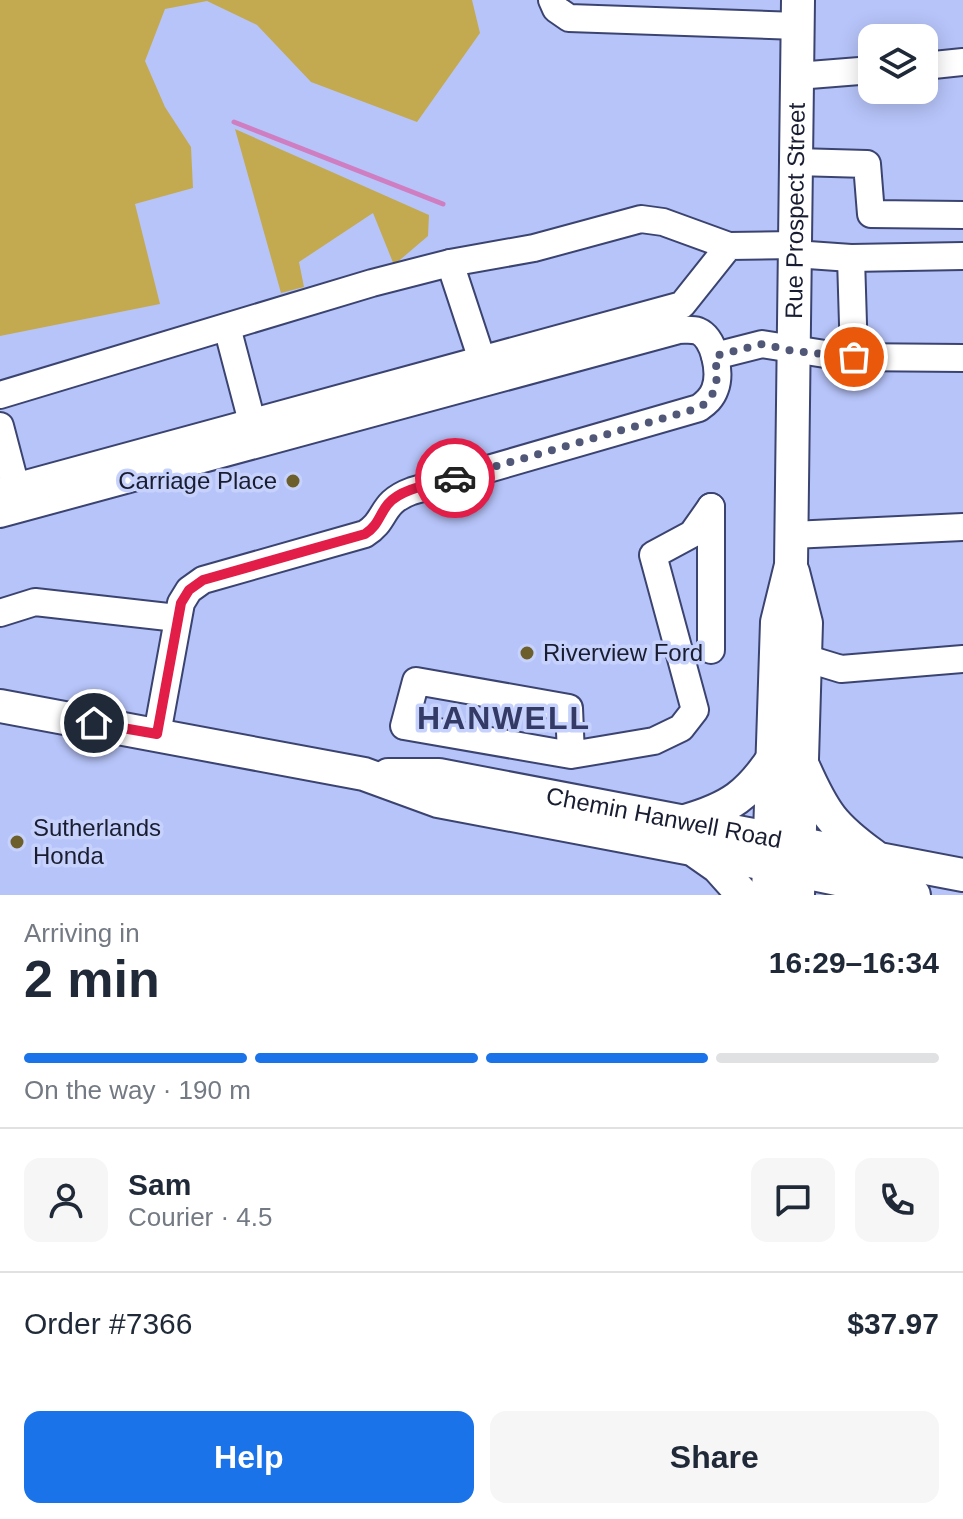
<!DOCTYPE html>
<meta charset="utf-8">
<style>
body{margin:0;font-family:Arial,sans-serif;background:#f6f6f7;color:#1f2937;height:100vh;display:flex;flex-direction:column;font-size:30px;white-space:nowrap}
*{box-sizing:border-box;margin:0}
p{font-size:26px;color:#747a83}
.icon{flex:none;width:44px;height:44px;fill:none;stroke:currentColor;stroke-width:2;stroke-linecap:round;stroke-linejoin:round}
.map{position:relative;height:895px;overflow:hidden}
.drawer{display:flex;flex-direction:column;background:#fff;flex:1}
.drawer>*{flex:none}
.controls{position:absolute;left:858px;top:24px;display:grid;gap:16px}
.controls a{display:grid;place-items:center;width:80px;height:80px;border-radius:16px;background:#fff;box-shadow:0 4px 20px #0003;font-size:40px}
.pin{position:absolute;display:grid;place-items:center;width:68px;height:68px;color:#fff;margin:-34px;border:4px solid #fff;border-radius:50%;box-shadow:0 2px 8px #0007}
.courier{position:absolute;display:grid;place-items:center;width:80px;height:80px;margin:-40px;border:6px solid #e11d48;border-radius:50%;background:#fff;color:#222;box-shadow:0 2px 10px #0007}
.headline em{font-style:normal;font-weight:700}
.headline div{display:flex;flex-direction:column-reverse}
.headline{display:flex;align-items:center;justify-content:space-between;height:136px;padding:0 24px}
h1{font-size:52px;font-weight:700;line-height:60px}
.bar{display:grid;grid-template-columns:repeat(4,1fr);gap:12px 8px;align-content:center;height:96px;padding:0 24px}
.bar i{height:10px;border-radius:6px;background:#e0e1e3}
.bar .active{background:#1a73e8}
.bar p{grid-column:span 4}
.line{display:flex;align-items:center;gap:20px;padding:0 24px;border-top:2px solid #e0e1e3}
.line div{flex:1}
.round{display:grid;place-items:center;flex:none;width:84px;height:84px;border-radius:16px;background:#f6f6f7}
.action{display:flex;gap:16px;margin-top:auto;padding:16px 24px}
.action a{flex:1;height:92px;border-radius:16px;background:#1a73e8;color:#fff;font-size:32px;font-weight:700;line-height:92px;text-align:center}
.action a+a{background:#f6f6f7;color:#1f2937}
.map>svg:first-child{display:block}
.green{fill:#c3aa51}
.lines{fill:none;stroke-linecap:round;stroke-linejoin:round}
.stream{stroke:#cf7ec1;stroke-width:5}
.minor-casing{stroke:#3b4470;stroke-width:30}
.major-casing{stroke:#3b4470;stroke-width:36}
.minor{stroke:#fff;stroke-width:26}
.major{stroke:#fff;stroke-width:32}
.done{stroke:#505777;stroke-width:8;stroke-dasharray:0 14.4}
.route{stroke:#e11d48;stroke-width:10}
.poi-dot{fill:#6d5f2c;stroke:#c7d2fc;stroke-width:3}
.labels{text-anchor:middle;stroke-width:7;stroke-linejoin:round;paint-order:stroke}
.street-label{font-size:24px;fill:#191d31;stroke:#c7d2fc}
.poi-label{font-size:24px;fill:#191d31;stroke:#c7d2fc;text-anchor:start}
.district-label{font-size:32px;font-weight:bold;letter-spacing:2px;fill:#323a65;stroke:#c7d2fc}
</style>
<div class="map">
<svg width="963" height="895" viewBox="0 0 963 895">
<rect width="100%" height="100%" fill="#b7c4f9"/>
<g class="green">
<path d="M0 0H472L480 33 417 122 311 82 257 25 207 1 165 9 145 61 165 107 191 147 193 188 135 204 160 304 0 336Z"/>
<path d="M235 129 429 215 428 236 394 265 373 213 299 262 304 287 281 293Z"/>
</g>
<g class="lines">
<path class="stream" d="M234 122 443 204"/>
<defs>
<g id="minor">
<path d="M552 0 556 9 569 18 798 26"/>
<path d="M924 66 963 62"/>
<path d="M797 76 872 70"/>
<path d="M796 162 867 164 871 214 963 215"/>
<path d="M794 254 851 258 963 256"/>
<path d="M851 258 854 357"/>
<path d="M450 263 482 360"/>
<path d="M227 327 252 422"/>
<path d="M715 356 762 344 844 357 963 358"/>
<path d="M0 395 372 283 450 263 534 248 641 219 663 222 729 246"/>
<path d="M0 426 16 487"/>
<path d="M0 491 682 305 729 246 795 245"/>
<path d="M0 514 679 330C685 330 692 329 698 331 715 338 721 373 715 389 712 398 706 403 699 408L412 491C379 503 388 520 365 534L203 580 189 590 181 603 157 734"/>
<path d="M792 535 963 527"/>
<path d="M0 613 35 602 177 618"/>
<path d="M711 650V507"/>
<path d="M805 658 841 669 963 659"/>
<path d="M571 755 569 708 416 681 404 726 571 755 654 741 681 728 695 710 653 555 692 534 711 507"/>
</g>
<g id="major">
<path d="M793 572 806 623 798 895"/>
<path d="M0 706 364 774 438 801 692 849 914 895"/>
<path d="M804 768C824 813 833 826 873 855"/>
<path id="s1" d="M388 775H439L963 875"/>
<path d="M685 821C730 808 749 795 775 755"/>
<path d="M698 853 718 867 743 895"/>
<path id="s2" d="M768 895 777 622 791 565 798 0"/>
</g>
</defs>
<use href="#minor" class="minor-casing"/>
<use href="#major" class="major-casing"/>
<use href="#minor" class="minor"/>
<use href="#major" class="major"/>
</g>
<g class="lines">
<path class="done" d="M455 478 699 408C719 394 718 379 715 356L762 344 793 351 854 357"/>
<path class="route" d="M94 723 157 734 181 603 189 590 203 580 365 534C378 526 379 515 388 504 402 487 436 484 455 478"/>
</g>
<g class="poi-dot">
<circle cx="293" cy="481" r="8"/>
<circle cx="527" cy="653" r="8"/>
<circle cx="17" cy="842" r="8"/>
</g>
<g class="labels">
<g class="street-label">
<text dy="8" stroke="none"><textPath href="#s2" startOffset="686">Rue Prospect Street</textPath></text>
<text dy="8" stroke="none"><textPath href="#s1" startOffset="280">Chemin Hanwell Road</textPath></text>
</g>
<g class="poi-label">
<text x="277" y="489" text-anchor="end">Carriage Place</text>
<text x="543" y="661">Riverview Ford</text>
<text x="33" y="836">Sutherlands<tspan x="33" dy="28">Honda</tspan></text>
</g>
<g class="district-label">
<text x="504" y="729">HANWELL</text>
</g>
</g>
</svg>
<div class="controls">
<a><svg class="icon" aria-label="layers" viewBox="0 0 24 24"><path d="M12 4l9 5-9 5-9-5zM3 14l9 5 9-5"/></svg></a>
</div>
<div class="pin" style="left:854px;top:357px;background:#ea580c"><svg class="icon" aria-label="bag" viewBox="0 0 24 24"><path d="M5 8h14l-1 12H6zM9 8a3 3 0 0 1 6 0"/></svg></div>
<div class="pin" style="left:94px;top:723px;background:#1f2937"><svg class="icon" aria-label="home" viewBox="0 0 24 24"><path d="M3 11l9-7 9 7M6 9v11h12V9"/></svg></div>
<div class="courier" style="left:455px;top:478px"><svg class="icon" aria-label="car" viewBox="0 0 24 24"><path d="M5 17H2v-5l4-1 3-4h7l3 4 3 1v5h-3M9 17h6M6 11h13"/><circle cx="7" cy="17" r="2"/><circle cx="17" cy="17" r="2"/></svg></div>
</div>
<section class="drawer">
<div class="headline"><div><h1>2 min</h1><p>Arriving in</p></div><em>16:29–16:34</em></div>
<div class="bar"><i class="active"></i><i class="active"></i><i class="active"></i><i></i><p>On the way · 190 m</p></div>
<div class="line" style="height:144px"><a class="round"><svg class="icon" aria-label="person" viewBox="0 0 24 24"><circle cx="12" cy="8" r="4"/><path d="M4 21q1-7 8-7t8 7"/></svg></a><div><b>Sam</b><p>Courier · 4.5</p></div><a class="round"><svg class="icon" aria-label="chat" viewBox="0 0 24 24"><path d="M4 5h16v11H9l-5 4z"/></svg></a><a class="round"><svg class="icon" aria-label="phone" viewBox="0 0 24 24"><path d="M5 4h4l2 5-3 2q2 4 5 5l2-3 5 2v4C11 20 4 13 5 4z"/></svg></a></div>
<div class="line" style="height:104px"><div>Order #7366</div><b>$37.97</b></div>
<div class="action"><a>Help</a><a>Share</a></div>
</section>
